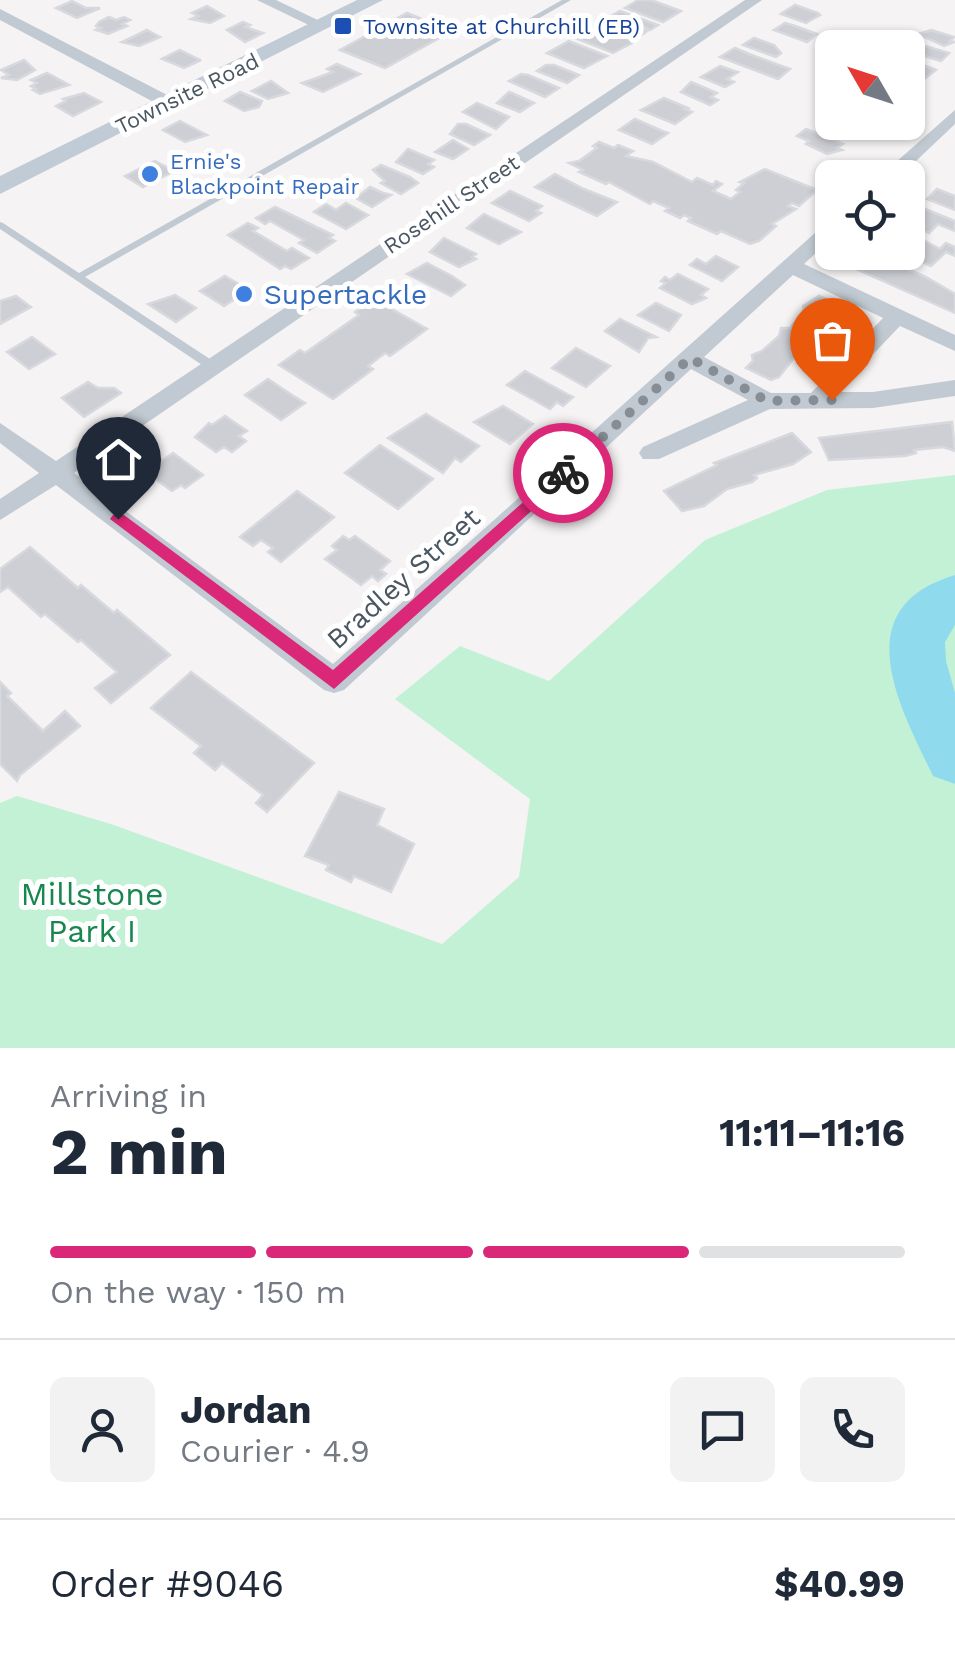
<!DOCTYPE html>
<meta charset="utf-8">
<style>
body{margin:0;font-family:"Work Sans",sans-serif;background:#f2f2f3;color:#1f2937;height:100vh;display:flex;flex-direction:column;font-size:38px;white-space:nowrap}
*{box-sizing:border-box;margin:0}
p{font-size:32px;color:#747a83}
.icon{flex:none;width:55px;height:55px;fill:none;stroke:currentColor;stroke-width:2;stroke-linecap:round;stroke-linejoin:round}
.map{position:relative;height:1048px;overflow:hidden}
.side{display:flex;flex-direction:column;background:#fff;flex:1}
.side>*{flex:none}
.needle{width:65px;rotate:309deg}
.controls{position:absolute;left:815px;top:30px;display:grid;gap:20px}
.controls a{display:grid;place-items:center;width:110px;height:110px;border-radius:15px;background:#fff;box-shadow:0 2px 8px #0004;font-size:50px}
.pin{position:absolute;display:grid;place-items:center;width:85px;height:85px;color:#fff;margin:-102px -42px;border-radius:50% 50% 50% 0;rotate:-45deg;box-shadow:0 0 10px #0007}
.pin .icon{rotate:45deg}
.courier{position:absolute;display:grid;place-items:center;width:100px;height:100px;margin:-50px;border:8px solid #db2777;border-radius:50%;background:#fff;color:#222;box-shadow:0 2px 12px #0007}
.overview em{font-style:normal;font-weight:700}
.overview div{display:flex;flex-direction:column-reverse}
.overview{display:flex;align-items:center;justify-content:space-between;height:170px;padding:0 50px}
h1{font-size:65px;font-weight:700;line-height:75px}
.bar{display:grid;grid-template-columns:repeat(4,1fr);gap:15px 10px;align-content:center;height:120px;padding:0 50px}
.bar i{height:12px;border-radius:8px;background:#e0e1e3}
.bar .selected{background:#db2777}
.bar p{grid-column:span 4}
.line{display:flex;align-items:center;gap:25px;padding:0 50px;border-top:2px solid #e0e1e3}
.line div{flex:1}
.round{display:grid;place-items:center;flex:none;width:105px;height:105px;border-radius:15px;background:#f2f2f3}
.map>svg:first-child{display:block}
.green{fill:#c3f1d5}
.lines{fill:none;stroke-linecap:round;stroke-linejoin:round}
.river{fill:#90daee;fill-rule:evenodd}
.building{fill:#cdcfd5;stroke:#d7d9de;stroke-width:2.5}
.lane{fill:#c1cad2;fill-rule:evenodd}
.street{fill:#c1cad2;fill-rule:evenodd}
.secondary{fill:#c1cbd6;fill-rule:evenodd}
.route{fill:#db2777}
.done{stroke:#868d94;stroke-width:10;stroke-dasharray:0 18}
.transit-dot{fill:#1a4fb4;stroke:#fff;stroke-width:4}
.shop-dot{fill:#3f7fe0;stroke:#fff;stroke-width:4}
.labels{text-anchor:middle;stroke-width:10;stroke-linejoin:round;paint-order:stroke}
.far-transit-label{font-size:22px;fill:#164399;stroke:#fff;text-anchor:start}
.far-street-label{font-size:22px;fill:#4a5661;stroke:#fff}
.far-shop-label{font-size:22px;fill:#366cbe;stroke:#fff;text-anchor:start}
.shop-label{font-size:28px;fill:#366cbe;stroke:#fff;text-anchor:start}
.street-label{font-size:28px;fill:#4a5661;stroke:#fff}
.near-park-label{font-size:32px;fill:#17864f;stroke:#fff}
</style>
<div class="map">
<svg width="955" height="1048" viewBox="0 0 955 1048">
<rect width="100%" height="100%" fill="#f5f3f3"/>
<path class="green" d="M955 475V1048H0V803L17 796 111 824 442 944 519 877 530 799 395 699 460 646 549 681 705 540 827 490Z"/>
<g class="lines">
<path class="river" d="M955 575V625L945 642 946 661 955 693V784L933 776C899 705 845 608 955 575Z"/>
</g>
<g class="building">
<path d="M638 0H651L681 11 663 22 625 8Z"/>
<path d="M72 1 86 8H100L77 18 56 8Z"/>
<path d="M795 5 818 13 820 15 806 23 781 14Z"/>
<path d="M207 6 224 16 210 23 191 19 198 16 192 13Z"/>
<path d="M620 11 658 25 650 30 643 27 641 29 647 31 639 37 601 22Z"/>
<path d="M407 13 452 31 385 68 340 50Z"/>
<path d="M109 17 116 20 124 17 130 20 122 24 127 26 108 34 96 30 101 28 96 26 99 22Z"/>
<path d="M243 22 250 25 245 27 263 33 245 42 227 30Z"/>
<path d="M785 23 795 26 817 34 807 42 774 30Z"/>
<path d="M600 28 634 41V42L613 53 578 39Z"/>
<path d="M147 30 160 37 139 46 122 42Z"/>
<path d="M931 30 954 37 950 41 954 42 944 46 918 34Z"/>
<path d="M754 38 774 45 781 53 776 57 743 45Z"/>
<path d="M569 41 571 42 607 56 584 68 547 53Z"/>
<path d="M901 42H912L949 53 941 61 908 51V48L897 45Z"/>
<path d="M735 48 749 54 790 69 778 79 720 57Z"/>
<path d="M180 50 200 60H201L184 68 162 59Z"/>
<path d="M24 60 35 70 17 80 1 78 9 75 1 70Z"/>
<path d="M914 62 934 69 936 70 919 83 908 79V63Z"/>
<path d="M337 64 360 74 323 92 302 83 333 72 327 69Z"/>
<path d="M546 65H554L579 75 567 83 537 71Z"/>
<path d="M720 66 738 72 727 79 734 82 725 87 701 77Z"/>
<path d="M47 73 53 76 69 85 40 94 33 90 36 89 31 86 37 83 31 80Z"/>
<path d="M521 74 528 75 559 88 545 97 509 81Z"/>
<path d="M271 81 288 93 268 99 252 91Z"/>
<path d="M691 82 717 93 711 97 718 100 710 105 681 92Z"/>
<path d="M240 92 262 101 259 107 244 111 225 101Z"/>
<path d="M509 92 512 93 534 103 520 112 497 103Z"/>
<path d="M84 93 101 102 73 116 56 106 66 101 63 99Z"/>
<path d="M664 98 688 108 685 109 692 112 675 124 641 110Z"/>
<path d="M477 103 509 117 496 129 463 112Z"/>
<path d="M635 119 660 130 668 133 652 144 619 130Z"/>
<path d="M180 121 203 133 207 135 185 142 163 130Z"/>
<path d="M835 122H863L871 126 854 136 830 127Z"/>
<path d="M458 124H466L490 135 474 145 450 134Z"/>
<path d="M806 129 843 144 837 148 842 150 827 154 806 144 809 141 797 136Z"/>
<path d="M453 140 468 149 453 159 435 152Z"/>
<path d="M599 142 614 148 618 145 633 151 626 156 653 162 692 182 697 178 713 185 716 181 722 184 713 191 731 199 740 192 736 190 744 183 740 182 765 169 817 190 799 206 792 203 788 206 796 209 772 224 776 226 759 241 750 244 721 231 717 234 688 221 691 218 684 215 680 218 665 211 669 208 653 201 650 204 609 182 606 184 579 172 583 170 569 163 579 161 597 148 593 146Z"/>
<path d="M408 149 434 160 428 164 434 167 423 174 396 162Z"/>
<path d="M155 161 174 171 143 187 125 176Z"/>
<path d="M381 165 410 177 418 183 401 194 381 183 385 181 373 170Z"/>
<path d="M555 174 584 189 617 202 597 216 535 187Z"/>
<path d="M370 187 383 193 391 195 372 207 356 198Z"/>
<path d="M937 189 955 196V210L927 199Z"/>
<path d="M510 191 542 206 536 211 541 213 529 221 492 203Z"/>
<path d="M346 203 368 215 346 229 314 212 326 204 336 210Z"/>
<path d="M275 207 333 235 329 238 335 241 317 253 299 243 304 240 270 221 265 224 256 218Z"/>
<path d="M920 207 955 221V231L938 224 929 233 908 224Z"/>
<path d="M484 214 488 216 521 232 499 244 467 228Z"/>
<path d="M248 223 258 228 253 231 287 251 292 248 309 258 291 269 285 266 280 269 228 235Z"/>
<path d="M912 234 940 249 946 243 955 247V256L946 252 931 266 900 252H908V236Z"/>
<path d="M444 238 476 254 472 257 476 259 459 267 430 252Z"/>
<path d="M863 252 924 276 955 294V313L856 269 849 264Z"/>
<path d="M716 256 738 267 722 281 690 265 697 259 706 264Z"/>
<path d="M427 263 452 276 465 285 451 296 407 274Z"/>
<path d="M678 274 708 289 701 295 706 298 692 304 660 288 666 283 661 281 665 277 670 280Z"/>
<path d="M225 276 249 290 224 306 200 291Z"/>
<path d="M175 295 196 308 176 322 148 304Z"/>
<path d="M16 296 31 307 0 324V301Z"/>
<path d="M819 296 843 307 838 312 842 313 805 351 801 349 779 377 771 380 746 368 753 361 752 355 762 351 779 336 781 328H790L804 311 803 306Z"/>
<path d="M374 299 427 329 390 356 385 353 368 366 373 369 333 399 279 365 300 350 305 353 359 315 355 312Z"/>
<path d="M656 303 681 315 669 331 638 315Z"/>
<path d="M620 319 656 337 648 338 639 352 605 331Z"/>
<path d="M32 337 55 354 29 369 7 352Z"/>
<path d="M576 348 610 366 586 387 552 368Z"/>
<path d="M525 371 567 394 573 397 563 406 557 402 550 409 507 385Z"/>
<path d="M268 379 292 395 305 403 281 420 245 395Z"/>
<path d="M88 382 98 388H114L121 393 84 417 62 398Z"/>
<path d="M503 406 533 424 510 444 474 422Z"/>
<path d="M426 414 479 446 461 462 455 458 443 473 388 438Z"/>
<path d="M225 416 247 431 239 436 246 441 232 452 224 447 216 452 195 437 209 423 212 425Z"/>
<path d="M952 422 955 451 943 447 914 450 916 453 905 456 829 460 819 438Z"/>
<path d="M792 433 811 452 793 464 754 475 757 478 752 482 727 489 704 506 682 511 664 491 717 465 714 463Z"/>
<path d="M380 445 433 479 398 509 345 473Z"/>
<path d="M173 453 203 475 185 488 181 485 172 491 146 472Z"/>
<path d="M297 491 334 517 281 562 268 552 273 548 261 540 253 546 240 537Z"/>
<path d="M343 536 349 540 355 536 390 561 380 570 386 574 378 581 372 576 361 585 325 559 337 550 332 546Z"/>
<path d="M30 547 78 588 81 585 114 613 117 610 170 655 111 703 95 688 117 672 81 640 78 642 45 614 41 617 8 587 0 592V569Z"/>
<path d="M191 672 314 763 267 812 256 803 263 795 222 763 215 770 194 753 201 746 151 708Z"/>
<path d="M0 682 11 693 7 696 43 731 65 711 80 726 20 775 17 781 0 764Z"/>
<path d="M339 792 384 809 377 825 414 844 391 892 354 876 351 882 326 870 329 865 305 856Z"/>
</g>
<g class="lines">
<path class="lane" d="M562 0H571L85 277 216 363 217 366 216 369H208L0 229V222L3 223 79 273Z"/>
<g class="street">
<path d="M257 0H276L330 26 317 29Z"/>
<path d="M745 0H762L74 473 333 664 825 224 832 222V238L804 264 955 335V351L900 326 837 392H873L955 380V396L873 408 770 409 659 459H643L639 453 643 447 748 400 691 369 344 690 334 693 324 690 56 485 0 520V499L39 473 0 443V423L56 461ZM793 275 883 318 811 393H771L704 357Z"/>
<path d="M0 9 175 99 177 103 163 107 0 20Z"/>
<path d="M955 110V124L898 178H878Z"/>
</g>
<path class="secondary" d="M357 0H383L0 194V176Z"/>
</g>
<path class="route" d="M563 467 571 473 569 477 334 689 110 519 113 515H124L333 670Z"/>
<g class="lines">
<path class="done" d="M563 473 690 358 767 401 832 400"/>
</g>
<rect class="transit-dot" x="333" y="16" width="20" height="20" rx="5"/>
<g class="shop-dot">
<circle cx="150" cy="174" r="10"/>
<circle cx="244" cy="294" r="10"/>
</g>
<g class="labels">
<g class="far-transit-label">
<text x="363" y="34">Townsite at Churchill (EB)</text>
</g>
<g class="far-street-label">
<text transform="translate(187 93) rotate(-26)" y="8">Townsite Road</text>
<text transform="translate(451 204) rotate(-34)" y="8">Rosehill Street</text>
</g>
<g class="far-shop-label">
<text x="170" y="169">Ernie's<tspan x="170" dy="25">Blackpoint Repair</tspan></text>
</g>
<g class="shop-label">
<text x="264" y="304">Supertackle</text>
</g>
<g class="street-label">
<text transform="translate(403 578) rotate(-42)" y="10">Bradley Street</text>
</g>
<g class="near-park-label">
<text x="92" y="905">Millstone<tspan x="92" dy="37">Park I</tspan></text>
</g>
</g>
</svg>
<div class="controls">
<a><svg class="needle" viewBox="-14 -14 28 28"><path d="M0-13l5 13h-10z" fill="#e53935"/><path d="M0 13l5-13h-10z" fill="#747a83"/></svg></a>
<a><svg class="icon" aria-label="locate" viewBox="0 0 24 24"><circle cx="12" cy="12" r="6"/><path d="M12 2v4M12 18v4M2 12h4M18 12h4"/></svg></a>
</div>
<div class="pin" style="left:832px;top:400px;background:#ea580c"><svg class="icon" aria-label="bag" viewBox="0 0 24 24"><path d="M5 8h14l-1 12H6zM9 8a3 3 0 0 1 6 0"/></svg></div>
<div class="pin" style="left:118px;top:519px;background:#1f2937"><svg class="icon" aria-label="home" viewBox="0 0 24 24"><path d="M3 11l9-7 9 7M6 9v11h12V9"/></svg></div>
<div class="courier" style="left:563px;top:473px"><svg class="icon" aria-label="bike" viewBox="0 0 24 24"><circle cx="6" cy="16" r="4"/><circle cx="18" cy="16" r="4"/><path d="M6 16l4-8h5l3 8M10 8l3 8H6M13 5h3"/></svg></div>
</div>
<section class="side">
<div class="overview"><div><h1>2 min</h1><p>Arriving in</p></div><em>11:11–11:16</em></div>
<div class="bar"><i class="selected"></i><i class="selected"></i><i class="selected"></i><i></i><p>On the way · 150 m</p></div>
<div class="line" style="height:180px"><a class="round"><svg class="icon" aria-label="person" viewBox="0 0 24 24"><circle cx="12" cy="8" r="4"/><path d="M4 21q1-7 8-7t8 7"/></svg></a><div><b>Jordan</b><p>Courier · 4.9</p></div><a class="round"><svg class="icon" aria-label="chat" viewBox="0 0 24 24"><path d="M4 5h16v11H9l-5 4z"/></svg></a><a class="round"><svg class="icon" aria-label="phone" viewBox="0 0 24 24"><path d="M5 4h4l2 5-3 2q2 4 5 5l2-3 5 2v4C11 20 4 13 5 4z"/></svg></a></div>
<div class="line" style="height:130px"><div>Order #9046</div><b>$40.99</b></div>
</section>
